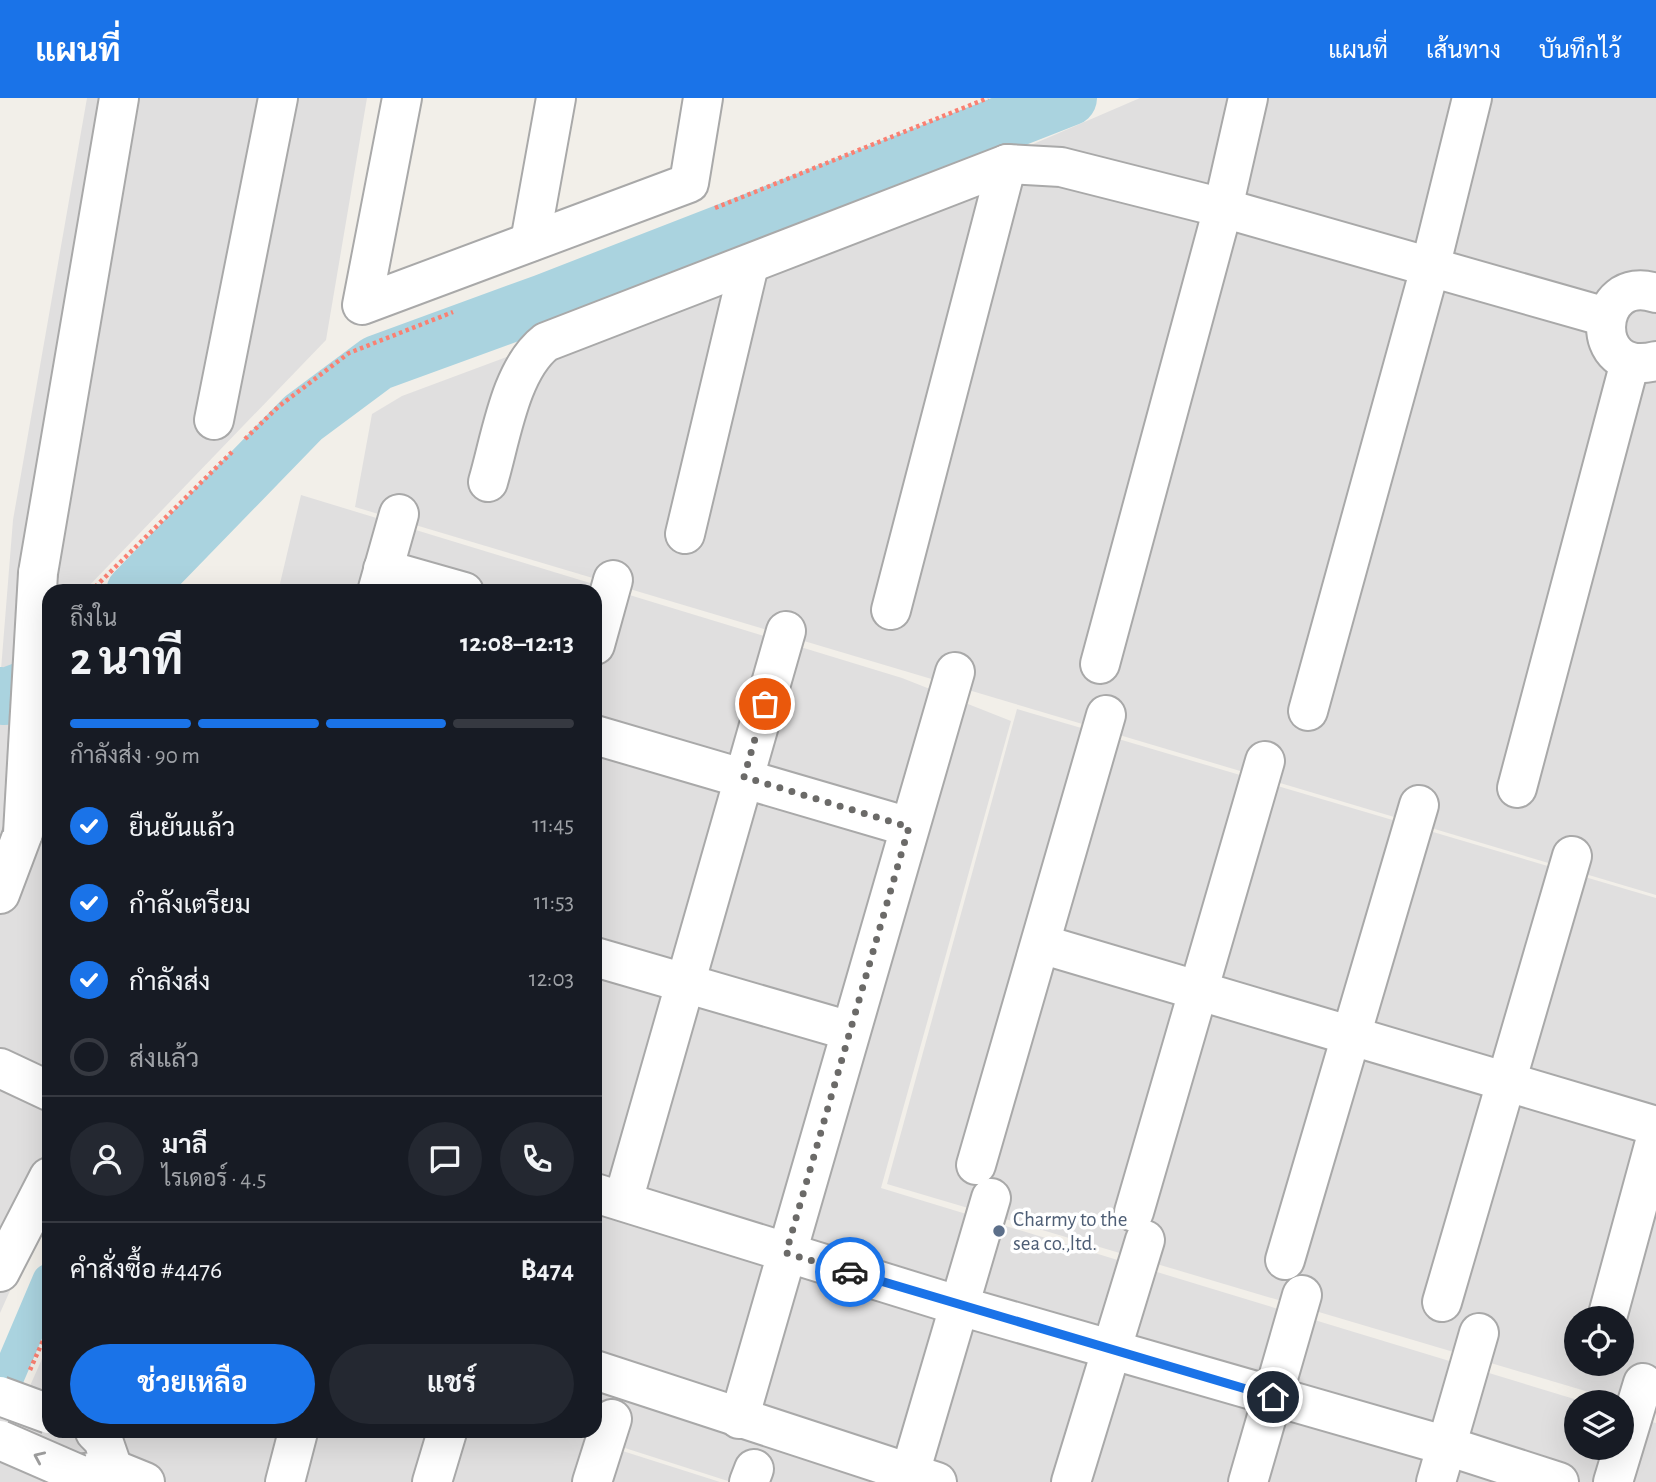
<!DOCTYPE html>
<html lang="th">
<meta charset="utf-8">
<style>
body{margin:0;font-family:"Alegreya Sans",Sarabun,sans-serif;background:#242831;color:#f1f3f6;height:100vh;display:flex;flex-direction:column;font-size:26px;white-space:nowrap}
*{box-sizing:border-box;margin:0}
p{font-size:23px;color:#9ea1a6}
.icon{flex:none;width:38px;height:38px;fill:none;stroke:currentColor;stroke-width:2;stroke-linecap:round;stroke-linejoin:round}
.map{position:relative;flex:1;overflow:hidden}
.sheet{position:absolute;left:42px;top:486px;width:560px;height:854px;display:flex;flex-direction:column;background:#171b24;border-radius:21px;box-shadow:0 7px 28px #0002}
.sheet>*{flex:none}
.buttons{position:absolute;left:1564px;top:1208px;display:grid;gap:14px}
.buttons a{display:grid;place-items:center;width:70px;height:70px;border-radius:50%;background:#171b24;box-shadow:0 7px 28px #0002;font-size:35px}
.pin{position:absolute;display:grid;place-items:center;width:60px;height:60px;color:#fff;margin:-30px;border:4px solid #fff;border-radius:50%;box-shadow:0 2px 7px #0007}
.courier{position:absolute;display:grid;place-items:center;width:70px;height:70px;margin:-35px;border:5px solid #1a73e8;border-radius:50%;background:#fff;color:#222;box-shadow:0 2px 9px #0007}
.headline em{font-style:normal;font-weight:700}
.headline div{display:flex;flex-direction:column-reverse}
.headline{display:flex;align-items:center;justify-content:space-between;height:119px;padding:0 28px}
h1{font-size:46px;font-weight:700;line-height:52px}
.bar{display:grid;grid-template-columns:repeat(4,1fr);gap:10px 7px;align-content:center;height:84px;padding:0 28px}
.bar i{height:9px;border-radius:5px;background:#363941}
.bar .active{background:#1a73e8}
.bar p{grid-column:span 4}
.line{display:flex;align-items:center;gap:18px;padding:0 28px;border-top:2px solid #363941}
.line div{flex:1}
.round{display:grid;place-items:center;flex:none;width:74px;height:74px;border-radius:37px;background:#242831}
ol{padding:0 28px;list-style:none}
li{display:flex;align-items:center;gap:21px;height:77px}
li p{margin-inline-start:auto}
li .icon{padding:7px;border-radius:50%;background:#1a73e8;color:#fff;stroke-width:4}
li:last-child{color:#9ea1a6}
li i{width:38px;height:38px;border:4px solid #363941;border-radius:50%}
.action{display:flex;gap:14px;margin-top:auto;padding:14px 28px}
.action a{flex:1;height:80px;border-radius:42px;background:#1a73e8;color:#fff;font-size:28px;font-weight:700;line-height:80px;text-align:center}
.action a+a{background:#242831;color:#f1f3f6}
header{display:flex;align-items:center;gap:42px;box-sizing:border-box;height:98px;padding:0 35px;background:#1a73e8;color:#fff}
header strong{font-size:33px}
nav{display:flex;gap:38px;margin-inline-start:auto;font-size:24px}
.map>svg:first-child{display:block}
.residential{fill:#e0dfdf;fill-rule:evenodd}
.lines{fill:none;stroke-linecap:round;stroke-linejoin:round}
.canal{stroke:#aad3df;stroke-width:33}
.river{stroke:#aad3df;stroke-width:56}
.minor-casing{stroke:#a9a9a9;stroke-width:42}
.path{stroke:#fa8072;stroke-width:4.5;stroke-dasharray:3.5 3.5;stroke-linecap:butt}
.minor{stroke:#fff;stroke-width:38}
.minor-bridge-casing{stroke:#a9a9a9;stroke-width:42;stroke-linecap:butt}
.minor-bridge{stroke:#fff;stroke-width:38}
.oneway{stroke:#9c9c9c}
.done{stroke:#6b6a68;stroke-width:7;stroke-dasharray:0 12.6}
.route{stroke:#1a73e8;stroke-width:9}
.service-dot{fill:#5c6f8a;stroke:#fff;stroke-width:2.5}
.labels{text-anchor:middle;stroke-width:7;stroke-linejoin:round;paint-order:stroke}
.service-label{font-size:21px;fill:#4e5e75;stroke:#fff;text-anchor:start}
</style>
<header>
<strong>แผนที่</strong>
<nav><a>แผนที่</a><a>เส้นทาง</a><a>บันทึกไว้</a></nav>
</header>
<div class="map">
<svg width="1656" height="1384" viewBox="0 0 1656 1384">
<rect width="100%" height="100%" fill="#f2efe9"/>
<g class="residential">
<path d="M87 0H367L326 242 84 493 49 494V1106L0 1215V584L13 422Z"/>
<path d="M1140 0H1656V797L355 409 372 316 402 298 743 171Z"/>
<path d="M301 397 902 580 1011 623 881 1090 1584 1304H1577V1349H1622V1315L1656 1325V1384H731L575 1334H595V494H278Z"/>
<path d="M1017 611 1656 800V1314L887 1086ZM1577 1220H1622V1265H1577Z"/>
<path d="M49 1245V1334H563L720 1384H0V1300L22 1306Z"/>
</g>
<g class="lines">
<path class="canal" d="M0 1297 49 1182"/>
<g class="river">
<path d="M134 494 303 320 377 265 544 204 1069 0"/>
<path d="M0 597 4 599 49 582"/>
</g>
<defs>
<g id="minor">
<path d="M402 0 362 207 689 85 703 0"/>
<path d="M530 144 556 0"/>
<path d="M1656 263C1586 281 1593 174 1656 195"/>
<path d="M214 322 278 0"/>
<path d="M488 384C501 340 510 272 546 244L1007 66 1061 69 1223 110 1606 219"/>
<path d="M685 436 749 167"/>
<path d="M383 471 464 494"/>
<path d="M38 475 119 0"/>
<path d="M377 494 399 416"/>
<path d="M891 512 1007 66"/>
<path d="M595 547 613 482"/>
<path d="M1100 566 1223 110 1248 0"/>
<path d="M1308 613 1430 170 1472 0"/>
<path d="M595 637 909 729"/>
<path d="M1517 690 1630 264"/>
<path d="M0 796 23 735"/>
<path d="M1041 846 1656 1028"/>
<path d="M595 859 850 933"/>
<path d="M0 970 49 993"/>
<path d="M976 1067 1106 617"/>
<path d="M595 1095 960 1208 1447 1348 1559 1384"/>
<path d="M623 1103 786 533"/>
<path d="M1134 1114 1265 663"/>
<path d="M1285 1162 1419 707"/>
<path d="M0 1174 49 1079"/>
<path d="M1442 1204 1572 758"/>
<path d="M1607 1220 1656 1040"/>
<path d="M595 1272 937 1384"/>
<path d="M739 1321 955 574"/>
<path d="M95 1334 103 1342 113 1371"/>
<path d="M910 1375 991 1100"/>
<path d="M78 1376 113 1371 145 1384"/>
<path d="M285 1384 298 1334"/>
<path d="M432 1384 447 1334"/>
<path d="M592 1384 612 1321"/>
<path d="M749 1384 754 1371"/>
<path d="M1071 1384 1145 1142"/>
<path d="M1248 1384 1302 1197"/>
<path d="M1436 1384 1479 1235"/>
<path d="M1613 1384 1643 1285"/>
</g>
</defs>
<use href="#minor" class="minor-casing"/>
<g class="path">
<path d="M715 110 988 0"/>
<path d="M245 341 278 309 349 255 453 214"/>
<path d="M90 494 232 354"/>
<path d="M30 1272 49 1229"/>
</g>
<use href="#minor" class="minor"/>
<defs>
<g id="minor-bridge">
<path d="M23 735 38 475"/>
<path d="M0 1298 49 1316"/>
<path d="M0 1342 78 1376"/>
</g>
</defs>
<use href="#minor-bridge" class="minor-bridge-casing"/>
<use href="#minor-bridge" class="minor-bridge"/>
</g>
<defs><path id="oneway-chevron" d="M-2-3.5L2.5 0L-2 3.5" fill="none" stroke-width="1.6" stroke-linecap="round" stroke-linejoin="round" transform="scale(1.75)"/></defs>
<use class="oneway" href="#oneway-chevron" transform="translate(39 1359) rotate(-156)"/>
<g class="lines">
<path class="done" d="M765 606 744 679 909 729 786 1155 850 1174"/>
<path class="route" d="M850 1174 1273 1299"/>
</g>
<circle class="service-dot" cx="999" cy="1133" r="7"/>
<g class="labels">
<g class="service-label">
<text x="1013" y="1128">Charmy to the<tspan x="1013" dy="24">sea co.,ltd.</tspan></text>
</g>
</g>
</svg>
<div class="buttons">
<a><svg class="icon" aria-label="locate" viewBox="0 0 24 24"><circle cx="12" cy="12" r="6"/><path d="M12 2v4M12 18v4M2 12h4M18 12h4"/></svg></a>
<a><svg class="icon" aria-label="layers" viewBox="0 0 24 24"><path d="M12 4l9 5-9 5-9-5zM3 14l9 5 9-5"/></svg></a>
</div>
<div class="pin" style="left:765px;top:606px;background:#ea580c"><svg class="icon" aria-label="bag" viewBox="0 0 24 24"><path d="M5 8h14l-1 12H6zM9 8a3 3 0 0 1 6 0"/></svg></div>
<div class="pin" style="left:1273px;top:1299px;background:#1f2937"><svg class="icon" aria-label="home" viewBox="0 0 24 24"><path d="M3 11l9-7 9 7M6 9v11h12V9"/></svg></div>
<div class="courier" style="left:850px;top:1174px"><svg class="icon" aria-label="car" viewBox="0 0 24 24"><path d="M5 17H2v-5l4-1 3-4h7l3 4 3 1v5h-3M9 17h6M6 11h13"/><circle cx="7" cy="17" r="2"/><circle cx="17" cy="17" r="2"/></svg></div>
<section class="sheet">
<div class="headline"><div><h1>2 นาที</h1><p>ถึงใน</p></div><em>12:08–12:13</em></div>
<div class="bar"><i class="active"></i><i class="active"></i><i class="active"></i><i></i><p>กำลังส่ง · 90 m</p></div>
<ol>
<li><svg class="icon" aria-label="check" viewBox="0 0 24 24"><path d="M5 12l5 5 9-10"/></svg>ยืนยันแล้ว<p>11:45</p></li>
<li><svg class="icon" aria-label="check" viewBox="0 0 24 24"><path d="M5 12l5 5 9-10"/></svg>กำลังเตรียม<p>11:53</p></li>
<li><svg class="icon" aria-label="check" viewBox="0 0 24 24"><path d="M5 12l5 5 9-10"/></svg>กำลังส่ง<p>12:03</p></li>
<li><i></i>ส่งแล้ว</li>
</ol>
<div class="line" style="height:126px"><a class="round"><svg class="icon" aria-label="person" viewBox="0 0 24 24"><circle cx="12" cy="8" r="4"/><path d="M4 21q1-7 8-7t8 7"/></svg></a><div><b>มาลี</b><p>ไรเดอร์ · 4.5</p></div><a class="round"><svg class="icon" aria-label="chat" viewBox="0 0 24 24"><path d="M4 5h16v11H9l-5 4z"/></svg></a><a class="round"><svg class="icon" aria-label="phone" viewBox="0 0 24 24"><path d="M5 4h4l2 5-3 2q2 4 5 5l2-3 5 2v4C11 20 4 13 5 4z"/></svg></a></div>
<div class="line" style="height:91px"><div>คำสั่งซื้อ #4476</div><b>฿474</b></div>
<div class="action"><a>ช่วยเหลือ</a><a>แชร์</a></div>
</section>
</div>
